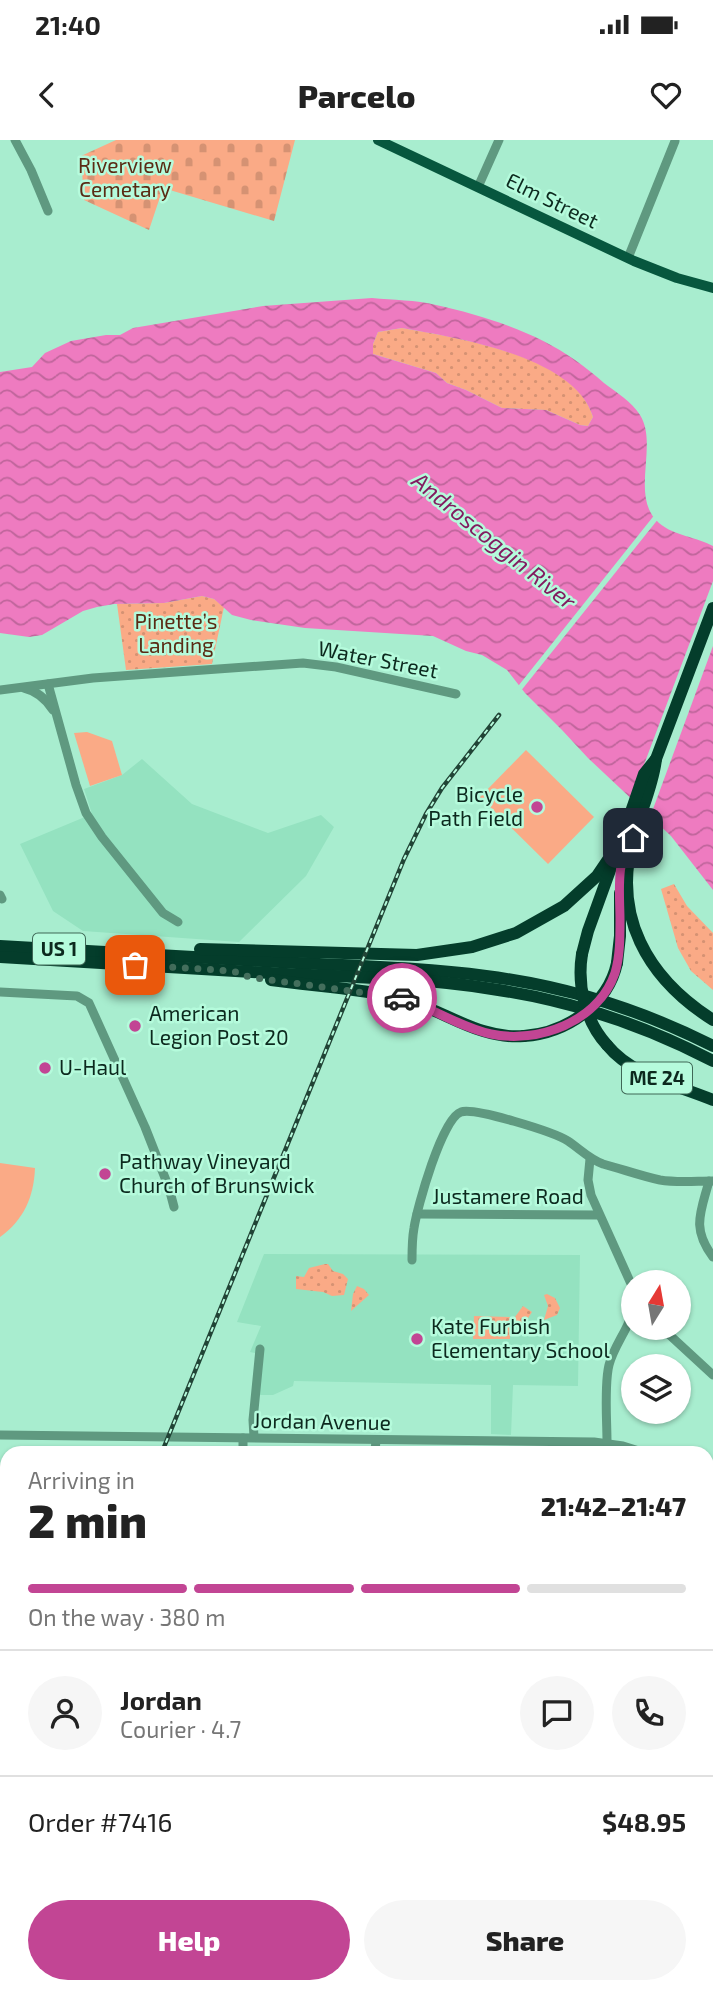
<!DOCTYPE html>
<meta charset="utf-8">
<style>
body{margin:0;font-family:"Exo 2",sans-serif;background:#f6f6f6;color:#222;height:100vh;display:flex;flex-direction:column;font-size:26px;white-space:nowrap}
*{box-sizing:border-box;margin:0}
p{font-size:23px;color:#767676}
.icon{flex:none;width:38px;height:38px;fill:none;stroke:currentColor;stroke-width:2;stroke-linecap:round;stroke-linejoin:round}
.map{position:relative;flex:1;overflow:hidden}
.side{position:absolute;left:0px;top:1306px;width:714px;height:548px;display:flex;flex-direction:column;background:#fff;border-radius:21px 21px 0 0;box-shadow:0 2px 5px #0004}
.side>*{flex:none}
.needle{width:46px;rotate:11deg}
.controls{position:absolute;left:621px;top:1130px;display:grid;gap:14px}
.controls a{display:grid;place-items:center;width:70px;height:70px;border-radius:50%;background:#fff;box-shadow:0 2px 5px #0004;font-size:35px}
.pin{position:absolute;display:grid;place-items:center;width:60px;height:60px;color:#fff;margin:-30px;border-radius:14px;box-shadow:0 4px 10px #0006}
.courier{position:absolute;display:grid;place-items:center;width:70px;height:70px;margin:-35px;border:5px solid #c24594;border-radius:50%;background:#fff;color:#222;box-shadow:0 2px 9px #0007}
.head em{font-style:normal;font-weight:800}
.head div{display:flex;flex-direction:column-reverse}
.head{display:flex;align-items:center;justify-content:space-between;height:119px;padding:0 28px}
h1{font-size:46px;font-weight:800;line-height:52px}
.bar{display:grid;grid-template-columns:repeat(4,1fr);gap:10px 7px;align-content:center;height:84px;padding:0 28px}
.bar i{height:9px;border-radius:5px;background:#e0e0e0}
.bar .on{background:#c24594}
.bar p{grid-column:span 4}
.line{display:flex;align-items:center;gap:18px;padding:0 28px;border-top:2px solid #e0e0e0}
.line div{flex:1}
.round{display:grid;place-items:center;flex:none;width:74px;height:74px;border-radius:37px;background:#f6f6f6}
.primary-button{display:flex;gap:14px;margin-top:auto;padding:14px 28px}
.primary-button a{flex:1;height:80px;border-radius:42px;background:#c24594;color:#fff;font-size:28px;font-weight:800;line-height:80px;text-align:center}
.primary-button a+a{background:#f6f6f6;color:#222}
.status{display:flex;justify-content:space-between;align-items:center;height:49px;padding:0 35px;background:#fff;direction:ltr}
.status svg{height:19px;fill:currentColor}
header{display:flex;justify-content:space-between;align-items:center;height:91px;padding:0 28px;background:#fff;font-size:32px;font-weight:800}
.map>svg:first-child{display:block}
.built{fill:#94e2c0}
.grass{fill:url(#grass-dots)}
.forest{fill:url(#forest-crowns)}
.cemetery{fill:url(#cemetery-stones)}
.garden{fill:#faaa86}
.water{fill:url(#water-waves);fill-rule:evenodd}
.pier{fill:#a8edcf}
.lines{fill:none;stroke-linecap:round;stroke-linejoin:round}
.minor{stroke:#5f9980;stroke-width:9}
.major{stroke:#07573e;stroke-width:10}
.highway{stroke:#043d2b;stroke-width:12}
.rail-casing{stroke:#214436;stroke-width:4.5}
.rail{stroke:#b5fbdc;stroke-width:2;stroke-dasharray:5;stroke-linecap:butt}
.highway-bridge{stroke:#043d2b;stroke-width:12}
.done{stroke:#436e5c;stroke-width:7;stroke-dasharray:0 12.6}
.route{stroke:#c24594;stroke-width:9}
.poi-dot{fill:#c24594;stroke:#b5fbdc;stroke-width:2.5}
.labels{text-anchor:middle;stroke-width:5;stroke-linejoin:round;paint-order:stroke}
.shield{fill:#b5fbdc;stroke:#3f6857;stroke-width:2}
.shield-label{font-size:19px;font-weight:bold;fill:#0c291e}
.park-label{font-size:21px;fill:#5a2b14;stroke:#b5fbdc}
.street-label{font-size:21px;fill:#0c291e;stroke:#b5fbdc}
.poi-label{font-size:21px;fill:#0c291e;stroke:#b5fbdc;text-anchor:start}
.water-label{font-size:23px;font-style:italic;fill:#821c60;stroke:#b5fbdc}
</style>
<div class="status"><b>21:40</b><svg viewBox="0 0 49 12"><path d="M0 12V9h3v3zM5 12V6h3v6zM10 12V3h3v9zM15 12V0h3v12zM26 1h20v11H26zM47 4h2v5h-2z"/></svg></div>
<header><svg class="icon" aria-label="back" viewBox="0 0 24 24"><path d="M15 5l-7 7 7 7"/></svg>Parcelo<svg class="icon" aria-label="heart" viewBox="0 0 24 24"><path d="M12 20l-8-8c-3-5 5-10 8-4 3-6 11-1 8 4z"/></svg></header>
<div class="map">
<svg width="713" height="1852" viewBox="0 0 713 1852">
<defs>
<pattern id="grass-dots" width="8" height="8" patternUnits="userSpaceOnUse" patternTransform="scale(1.75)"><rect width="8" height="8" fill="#faaa86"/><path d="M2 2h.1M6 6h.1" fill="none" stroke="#d59273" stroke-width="1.8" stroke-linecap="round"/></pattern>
<pattern id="forest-crowns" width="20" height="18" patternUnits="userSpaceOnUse" patternTransform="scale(1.75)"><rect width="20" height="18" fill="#f98348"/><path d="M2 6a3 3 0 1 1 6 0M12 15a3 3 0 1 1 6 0" fill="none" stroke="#c86b3b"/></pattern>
<pattern id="cemetery-stones" width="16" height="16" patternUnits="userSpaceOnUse" patternTransform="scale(1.75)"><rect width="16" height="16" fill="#faaa86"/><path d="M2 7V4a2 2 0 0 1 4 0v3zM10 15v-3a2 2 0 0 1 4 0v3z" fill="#d59273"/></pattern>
<pattern id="water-waves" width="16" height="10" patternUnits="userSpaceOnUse" patternTransform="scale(1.75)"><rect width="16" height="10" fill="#ee7bc0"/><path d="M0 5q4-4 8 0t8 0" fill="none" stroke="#bf659b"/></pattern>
</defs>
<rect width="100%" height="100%" fill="#a8edcf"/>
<g class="built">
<path d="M142 619 192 664 268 693 321 675 334 687 306 736 239 802 83 791 53 771 20 704 92 674 84 649 122 635Z"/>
<path d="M264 1114 580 1115 578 1246 513 1245 511 1295 491 1294V1245L294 1241 293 1246 273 1255H258L260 1214 250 1212 261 1186 237 1182Z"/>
</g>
<g class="grass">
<path d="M402 188C457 198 575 215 593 277L588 286 580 285 546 270 502 268 466 250 447 243 436 233 373 214V204L378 192Z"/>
<path d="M202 456 214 459 224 467 212 524 126 530 117 464 164 463Z"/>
<path d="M674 744 687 766 713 793V850L691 831 678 808 661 749Z"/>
<path d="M325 1124H328L333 1131 343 1134 348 1139 344 1155 332 1156 323 1152 296 1149V1136L304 1137 309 1128Z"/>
<path d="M357 1146 364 1149 369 1155 351 1171 353 1154Z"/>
<path d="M547 1154 555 1158 560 1168 557 1175 544 1180 548 1166 544 1155Z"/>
<path d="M523 1166 532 1172 522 1187 512 1181Z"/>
<path d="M474 1176 510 1177V1199H473Z"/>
</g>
<g class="forest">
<path d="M7 1324V1423L3 1424V1438L7 1441V1484L0 1487V1326Z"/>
<path d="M7 1497V1550L0 1547V1501Z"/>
<path d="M5 1560 7 1561V1818L0 1815V1570L5 1569Z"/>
<path d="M711 1797 713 1798V1852H431L424 1846H707V1799Z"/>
<path d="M81 1846H404L412 1852H95Z"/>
</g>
<g class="cemetery">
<path d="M116 0H295L274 81 163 48 149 90 84 60 81 16Z"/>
<path d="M0 1832 7 1835V1846H40L48 1852H0Z"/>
</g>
<g class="garden">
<path d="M87 592 112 601 122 635 90 646 74 593Z"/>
<path d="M526 610 594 677 548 724 480 657Z"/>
<path d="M0 1023 35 1028C34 1056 24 1080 0 1097Z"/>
</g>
<path class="water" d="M372 158C393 160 416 160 436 165 482 175 536 192 575 220 585 227 595 235 604 243 616 252 632 262 640 275 659 305 629 357 659 383 674 396 697 397 713 406V750L671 696 588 618 562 590 525 553 507 530 482 515 466 511 433 496 305 488 251 480 232 475 214 459 202 456 164 463 114 464 97 467 83 471 42 495 29 497 0 493V232L32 227 45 213 71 201 106 195H120L133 188 263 166ZM402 188C457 198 575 216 593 277L588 286 580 285 546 270 502 268 466 250 447 243 436 233 373 214V204L378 192Z"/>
<g class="pier">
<path d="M656 373 659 378 520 552 517 548 519 545Z"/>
<path d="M713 441V506L649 680 630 662Z"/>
</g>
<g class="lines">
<g class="minor">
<path d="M15 0 31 30 48 71"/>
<path d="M478 47 499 0"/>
<path d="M628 118 675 1"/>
<path d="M48 544 76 645 86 673 102 697 163 773 178 782"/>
<path d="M24 548C37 551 46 559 53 570"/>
<path d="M0 550 93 538 303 523 336 527 456 554"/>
<path d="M0 755 2 759"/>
<path d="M0 852 77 856 89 863 145 987 169 1048 174 1067"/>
<path d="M590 1019 588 1040 591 1055 632 1146 634 1156"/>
<path d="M709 1041C701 1072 691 1088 713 1117"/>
<path d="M417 1074 599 1075"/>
<path d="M412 1120C412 1110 412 1099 414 1088 417 1068 442 978 461 972 474 967 554 992 568 1001 580 1009 589 1019 603 1024 622 1029 641 1036 660 1040 677 1043 696 1041 713 1041"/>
<path d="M662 1188 713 1235"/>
<path d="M0 1295C198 1299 396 1298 594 1302L623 1306 642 1312"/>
<path d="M254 1297 253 1280 260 1209"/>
<path d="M243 1298V1312"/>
<path d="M607 1302C607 1280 604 1245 609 1225 615 1202 631 1188 634 1163"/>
<path d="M375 1312 376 1300"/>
<path d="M707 1372 713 1378"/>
<path d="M707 1726 713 1706"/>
<path d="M52 1846 57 1852"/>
</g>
<g class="major">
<path d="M378 0 634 121 677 138 713 148"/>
<path d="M0 1824 7 1826"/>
<path d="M64 1846 78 1852"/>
</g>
<g class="highway">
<path d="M713 468 656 619C653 646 641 670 634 696 611 775 647 838 713 880"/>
<path d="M622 698 644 634 656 619"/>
<path d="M0 806C93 811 187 817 280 822 349 826 418 827 486 836 565 846 642 870 713 906"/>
<path d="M200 809 417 815 472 807 516 793 564 766 597 736 612 714 624 691"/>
<path d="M582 814 588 791 613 722"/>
<path d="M0 817C95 823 191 828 286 834 355 837 424 838 492 849 569 860 644 885 713 921"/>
<path d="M617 823 620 796V753"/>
<path d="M271 840C313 846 358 848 400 858 443 869 478 900 524 896"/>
<path d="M607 905C632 936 677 945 713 960"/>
</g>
<defs>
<g id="rail">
<path d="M162 1312 404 719 426 674 442 648 499 575"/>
<path d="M0 1494 7 1490"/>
<path d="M0 1555 7 1558"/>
<path d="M408 1846 416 1852"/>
</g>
</defs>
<use href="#rail" class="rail-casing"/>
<use href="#rail" class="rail"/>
<g class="highway-bridge">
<path d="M582 814C577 845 585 881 607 905"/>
<path d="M524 896C566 893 608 865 617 823"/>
</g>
</g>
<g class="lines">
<path class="done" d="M135 825 233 831 249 837 402 858"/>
<path class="route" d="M402 858C432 868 462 888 491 894 538 904 598 882 615 833 620 816 620 798 620 780 620 754 615 719 633 698"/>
</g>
<g class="poi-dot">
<circle cx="537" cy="667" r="7"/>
<circle cx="135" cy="886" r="7"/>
<circle cx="45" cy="928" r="7"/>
<circle cx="105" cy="1034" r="7"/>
<circle cx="417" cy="1199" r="7"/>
</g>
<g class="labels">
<g class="shield">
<rect x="33" y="793.5" width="52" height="31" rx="5"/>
<rect x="622" y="922.5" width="70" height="31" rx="5"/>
</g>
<g class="shield-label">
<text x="59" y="816">US 1</text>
<text x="657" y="945">ME 24</text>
</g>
<g class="park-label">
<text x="125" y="33">Riverview<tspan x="125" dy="24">Cemetary</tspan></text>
<text x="176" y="489">Pinette’s<tspan x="176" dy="24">Landing</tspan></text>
</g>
<g class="street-label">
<text transform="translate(552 61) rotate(26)" y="7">Elm Street</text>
<text transform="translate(378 520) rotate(11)" y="7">Water Street</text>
<text x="508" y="1064">Justamere Road</text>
<text transform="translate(322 1282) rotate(1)" y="7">Jordan Avenue</text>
</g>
<g class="poi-label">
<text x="523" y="662" text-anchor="end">Bicycle<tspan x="523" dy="24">Path Field</tspan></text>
<text x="149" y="881">American<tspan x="149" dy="24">Legion Post 20</tspan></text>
<text x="59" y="935">U-Haul</text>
<text x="119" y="1029">Pathway Vineyard<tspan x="119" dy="24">Church of Brunswick</tspan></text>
<text x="431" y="1194">Kate Furbish<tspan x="431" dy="24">Elementary School</tspan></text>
</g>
<g class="water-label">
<text transform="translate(494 401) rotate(39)" y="8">Androscoggin River</text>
</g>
</g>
</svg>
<div class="controls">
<a><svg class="needle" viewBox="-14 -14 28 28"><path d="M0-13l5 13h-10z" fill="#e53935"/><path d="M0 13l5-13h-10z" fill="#767676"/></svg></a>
<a><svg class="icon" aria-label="layers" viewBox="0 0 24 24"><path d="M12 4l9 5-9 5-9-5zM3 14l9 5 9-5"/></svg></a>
</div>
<div class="pin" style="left:135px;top:825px;background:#ea580c"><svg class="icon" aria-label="bag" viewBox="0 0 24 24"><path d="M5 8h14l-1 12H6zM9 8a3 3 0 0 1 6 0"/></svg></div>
<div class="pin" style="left:633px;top:698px;background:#1f2937"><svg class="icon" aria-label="home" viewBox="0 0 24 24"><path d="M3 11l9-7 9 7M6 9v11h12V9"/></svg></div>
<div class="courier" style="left:402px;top:858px"><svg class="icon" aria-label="car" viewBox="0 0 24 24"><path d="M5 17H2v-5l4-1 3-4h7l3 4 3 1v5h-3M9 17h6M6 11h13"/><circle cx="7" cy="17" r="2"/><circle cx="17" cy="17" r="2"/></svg></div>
<section class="side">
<div class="head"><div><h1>2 min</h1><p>Arriving in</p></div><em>21:42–21:47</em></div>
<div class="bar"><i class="on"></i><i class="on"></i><i class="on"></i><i></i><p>On the way · 380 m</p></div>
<div class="line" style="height:126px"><a class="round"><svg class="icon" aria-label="person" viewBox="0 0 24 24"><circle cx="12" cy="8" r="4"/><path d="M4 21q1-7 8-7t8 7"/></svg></a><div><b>Jordan</b><p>Courier · 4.7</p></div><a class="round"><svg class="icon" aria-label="chat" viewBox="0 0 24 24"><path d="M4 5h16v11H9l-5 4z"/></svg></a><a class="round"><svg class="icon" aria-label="phone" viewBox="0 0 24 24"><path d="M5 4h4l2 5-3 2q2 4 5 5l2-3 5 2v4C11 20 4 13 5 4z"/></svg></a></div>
<div class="line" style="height:91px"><div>Order #7416</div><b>$48.95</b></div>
<div class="primary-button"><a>Help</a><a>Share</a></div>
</section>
</div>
